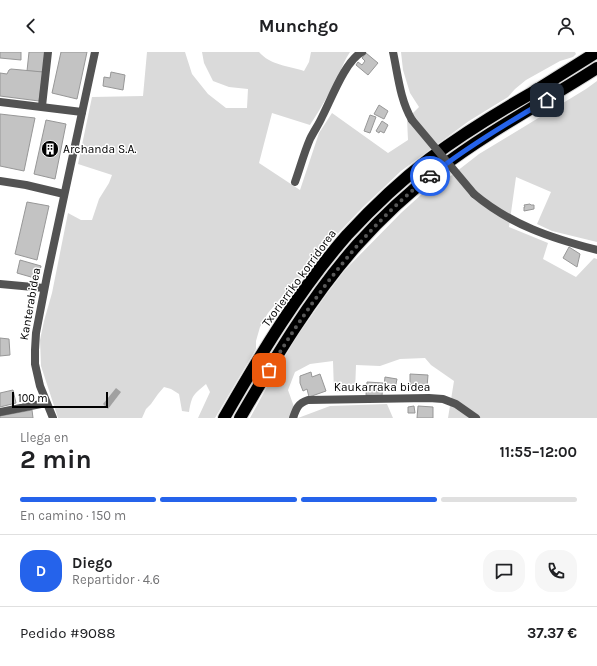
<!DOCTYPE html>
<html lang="es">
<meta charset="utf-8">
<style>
body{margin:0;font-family:Karla,sans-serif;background:#f6f6f6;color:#202124;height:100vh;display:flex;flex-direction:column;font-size:15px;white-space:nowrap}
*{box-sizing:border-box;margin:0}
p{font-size:13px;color:#757577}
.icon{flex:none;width:22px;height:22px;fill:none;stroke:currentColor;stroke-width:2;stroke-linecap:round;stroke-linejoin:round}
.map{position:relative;height:366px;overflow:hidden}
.side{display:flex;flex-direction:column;background:#fff;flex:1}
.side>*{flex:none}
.scale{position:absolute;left:12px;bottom:10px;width:96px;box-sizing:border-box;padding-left:4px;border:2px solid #000;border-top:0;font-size:11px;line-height:14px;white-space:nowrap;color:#000;-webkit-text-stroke:3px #fff;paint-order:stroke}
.pin{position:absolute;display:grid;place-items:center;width:34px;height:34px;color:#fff;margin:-17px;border-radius:8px;box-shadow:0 2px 6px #0006}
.courier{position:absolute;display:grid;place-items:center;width:40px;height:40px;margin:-20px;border:3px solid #2563eb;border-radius:50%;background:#fff;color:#222;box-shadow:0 1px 5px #0007}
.head em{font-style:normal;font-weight:700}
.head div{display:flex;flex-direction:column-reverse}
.head{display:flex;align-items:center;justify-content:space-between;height:68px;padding:0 20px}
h1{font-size:26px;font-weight:700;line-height:30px}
.bar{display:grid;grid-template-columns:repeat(4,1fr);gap:6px 4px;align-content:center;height:48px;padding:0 20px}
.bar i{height:5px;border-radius:3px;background:#e0e0e0}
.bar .active{background:#2563eb}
.bar p{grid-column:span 4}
.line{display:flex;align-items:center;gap:10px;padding:0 20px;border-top:1px solid #e0e0e0}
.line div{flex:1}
.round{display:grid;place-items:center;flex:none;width:42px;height:42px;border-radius:16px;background:#f6f6f6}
header{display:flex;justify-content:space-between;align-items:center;height:52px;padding:0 20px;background:#fff;font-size:18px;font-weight:700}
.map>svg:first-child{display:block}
.green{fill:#dadada}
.water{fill:#a1a1a1}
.building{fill:#c3c3c3;stroke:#979797}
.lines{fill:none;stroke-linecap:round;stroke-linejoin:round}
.highway-casing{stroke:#dbdbdb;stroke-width:14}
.minor{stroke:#535353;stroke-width:8}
.highway{stroke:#000;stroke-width:12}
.minor-bridge{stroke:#535353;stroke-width:8}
.done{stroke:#595959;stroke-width:4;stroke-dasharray:0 7.2}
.route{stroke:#2563eb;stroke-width:5}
.labels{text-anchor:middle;stroke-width:3;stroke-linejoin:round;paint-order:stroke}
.poi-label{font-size:12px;fill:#000;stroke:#fff;text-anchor:start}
.street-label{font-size:12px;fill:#000;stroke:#fff}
</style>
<header><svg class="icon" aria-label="back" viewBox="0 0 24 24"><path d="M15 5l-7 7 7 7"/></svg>Munchgo<svg class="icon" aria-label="person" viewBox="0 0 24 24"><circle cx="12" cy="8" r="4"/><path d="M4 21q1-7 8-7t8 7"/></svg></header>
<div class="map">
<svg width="597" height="366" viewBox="0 0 597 366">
<rect width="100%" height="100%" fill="#fff"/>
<g class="green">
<path d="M147 0H185L192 22 208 42 226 56H247L248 37 229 35 213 29 204 11 202 0H259C270 13 289 14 304 19L309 10 311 0H350C345 7 342 15 339 23 330 40 321 56 310 73L272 61 259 111 300 138 319 81 332 61 388 101 408 88 407 67 419 55 410 41 403 18 401 0H575L576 2 573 5 560 9 526 28 515 37 508 45 469 69 401 119 363 155 344 175 329 191 304 225 293 232 268 261 260 275 256 289V297L215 366H198L210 340 206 332C193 343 192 343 189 360L182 359 179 342 171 337 164 335 158 342 151 352 146 357 142 366H58L41 314 40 288 44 269 52 241 68 161 81 168H92L99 147 109 131 112 123 78 112 92 45 143 44Z"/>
<path d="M597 29V190L552 179 537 172 551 140 516 125 509 175 548 191 543 207 576 225 594 206 597 207V366H448L454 329 431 313 425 306 400 307 380 314 356 313 355 340H334L333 309 310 312 295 320 288 338 298 366 330 354 387 352 393 366H250L269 331 296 286 326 243 345 218 401 161 423 141 452 123 479 102 586 37Z"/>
</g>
<path class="water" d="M116 336 121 340 108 357 103 352Z"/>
<g class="building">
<path d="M0 0H21V8L0 6Z"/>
<path d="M29 0H45L43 20 27 19Z"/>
<path d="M61 0H87L77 47 52 41Z"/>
<path d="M366 1 378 11 368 23 356 13 358 10 362 13 365 9 362 6Z"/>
<path d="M11 17 43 20 39 49 0 44V21L7 22 9 18Z"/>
<path d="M111 20 125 23 123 38 103 34 104 25 110 26Z"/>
<path d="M379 53 388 59 384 67 374 62Z"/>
<path d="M0 62 35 66 24 119 0 114Z"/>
<path d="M370 63 376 65 370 81 364 79Z"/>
<path d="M46 68 66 72 55 127 34 122Z"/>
<path d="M382 69 388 73 384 81 380 79 379 81 376 79Z"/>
<path d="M27 150 49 154 37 208 15 202Z"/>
<path d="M530 152 531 153H534V157L524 159V155H525L524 153Z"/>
<path d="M569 195 580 202 577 215 563 206Z"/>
<path d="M20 208 41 214 38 227 17 221Z"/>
<path d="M0 286 9 287 10 303 0 304Z"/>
<path d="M311 320 312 325 320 322 326 339 309 345 307 337 303 339 300 331V324Z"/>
<path d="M410 322 428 323 427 335H410Z"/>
<path d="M385 325 397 327 395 337 386 336V334H384Z"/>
<path d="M367 330 383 331 382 344 366 343Z"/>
<path d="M13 338 16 351 0 355V341Z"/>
<path d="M414 354 415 361H408V355Z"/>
<path d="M418 354 433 355V366H417Z"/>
<path d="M32 358 33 366H0V364Z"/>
</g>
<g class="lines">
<defs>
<g id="highway">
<path d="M224 366C260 303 299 238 347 183 372 156 399 130 429 107 461 83 495 62 530 42 552 28 575 14 597 0"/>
<path d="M240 366C275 306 311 245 357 193 382 165 409 140 439 117 489 79 544 50 597 16"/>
</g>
</defs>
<use href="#highway" class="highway-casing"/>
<g class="minor">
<path d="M393 0C398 23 400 48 412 68"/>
<path d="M0 50 82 60"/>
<path d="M42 54 48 0"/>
<path d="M0 129 26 133 64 142"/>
<path d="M295 130C300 116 304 101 310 87 314 79 319 72 322 65 331 48 345 9 362 0"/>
<path d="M474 142C511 173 551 186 597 198"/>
<path d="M0 232 44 236"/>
<path d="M0 360 46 351"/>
<path d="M53 366 40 334 35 312V298L36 281 47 224 95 0"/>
<path d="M293 366C296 357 298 351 308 348L429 346 443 347 456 352 476 366"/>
</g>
<use href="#highway" class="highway"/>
<path class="minor-bridge" d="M412 68 474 142"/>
</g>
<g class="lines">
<path class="done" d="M269 318C313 245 362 178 430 124"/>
<path class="route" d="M430 124C467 95 507 71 547 48"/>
</g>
<defs>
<symbol id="building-disc" viewBox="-11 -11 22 22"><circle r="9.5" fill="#000" stroke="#fff"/><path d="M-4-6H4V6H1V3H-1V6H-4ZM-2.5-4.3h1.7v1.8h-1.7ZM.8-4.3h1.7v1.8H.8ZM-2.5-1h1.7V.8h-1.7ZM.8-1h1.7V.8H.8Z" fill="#fff"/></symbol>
</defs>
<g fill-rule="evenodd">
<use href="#building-disc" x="40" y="87" width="20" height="20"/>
</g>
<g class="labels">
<g class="poi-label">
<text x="63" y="101">Archanda S.A.</text>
</g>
<g class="street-label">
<text transform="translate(299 226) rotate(-54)" y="4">Txorierriko korridorea</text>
<text transform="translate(30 252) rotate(-80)" y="4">Kanterabidea</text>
<text x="382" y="339">Kaukarraka bidea</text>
</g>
</g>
</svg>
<div class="scale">100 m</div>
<div class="pin" style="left:269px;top:318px;background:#ea580c"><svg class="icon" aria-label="bag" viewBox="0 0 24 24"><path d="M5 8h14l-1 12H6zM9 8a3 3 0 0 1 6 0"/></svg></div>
<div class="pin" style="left:547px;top:48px;background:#1f2937"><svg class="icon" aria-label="home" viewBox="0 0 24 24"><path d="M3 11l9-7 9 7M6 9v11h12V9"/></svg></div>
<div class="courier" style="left:430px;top:124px"><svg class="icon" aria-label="car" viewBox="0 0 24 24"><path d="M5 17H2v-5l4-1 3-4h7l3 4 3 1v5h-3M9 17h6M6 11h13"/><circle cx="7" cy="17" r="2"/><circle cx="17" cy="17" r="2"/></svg></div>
</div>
<section class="side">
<div class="head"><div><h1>2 min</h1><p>Llega en</p></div><em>11:55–12:00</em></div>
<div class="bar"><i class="active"></i><i class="active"></i><i class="active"></i><i></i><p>En camino · 150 m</p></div>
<div class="line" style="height:72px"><b class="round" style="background:#2563eb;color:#fff">D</b><div><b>Diego</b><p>Repartidor · 4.6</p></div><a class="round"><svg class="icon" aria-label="chat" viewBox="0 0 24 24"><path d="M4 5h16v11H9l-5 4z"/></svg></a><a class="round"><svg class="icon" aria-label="phone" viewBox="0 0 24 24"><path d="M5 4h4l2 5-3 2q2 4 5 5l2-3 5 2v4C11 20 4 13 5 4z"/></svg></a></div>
<div class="line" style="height:52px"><div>Pedido #9088</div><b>37.37 €</b></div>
</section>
